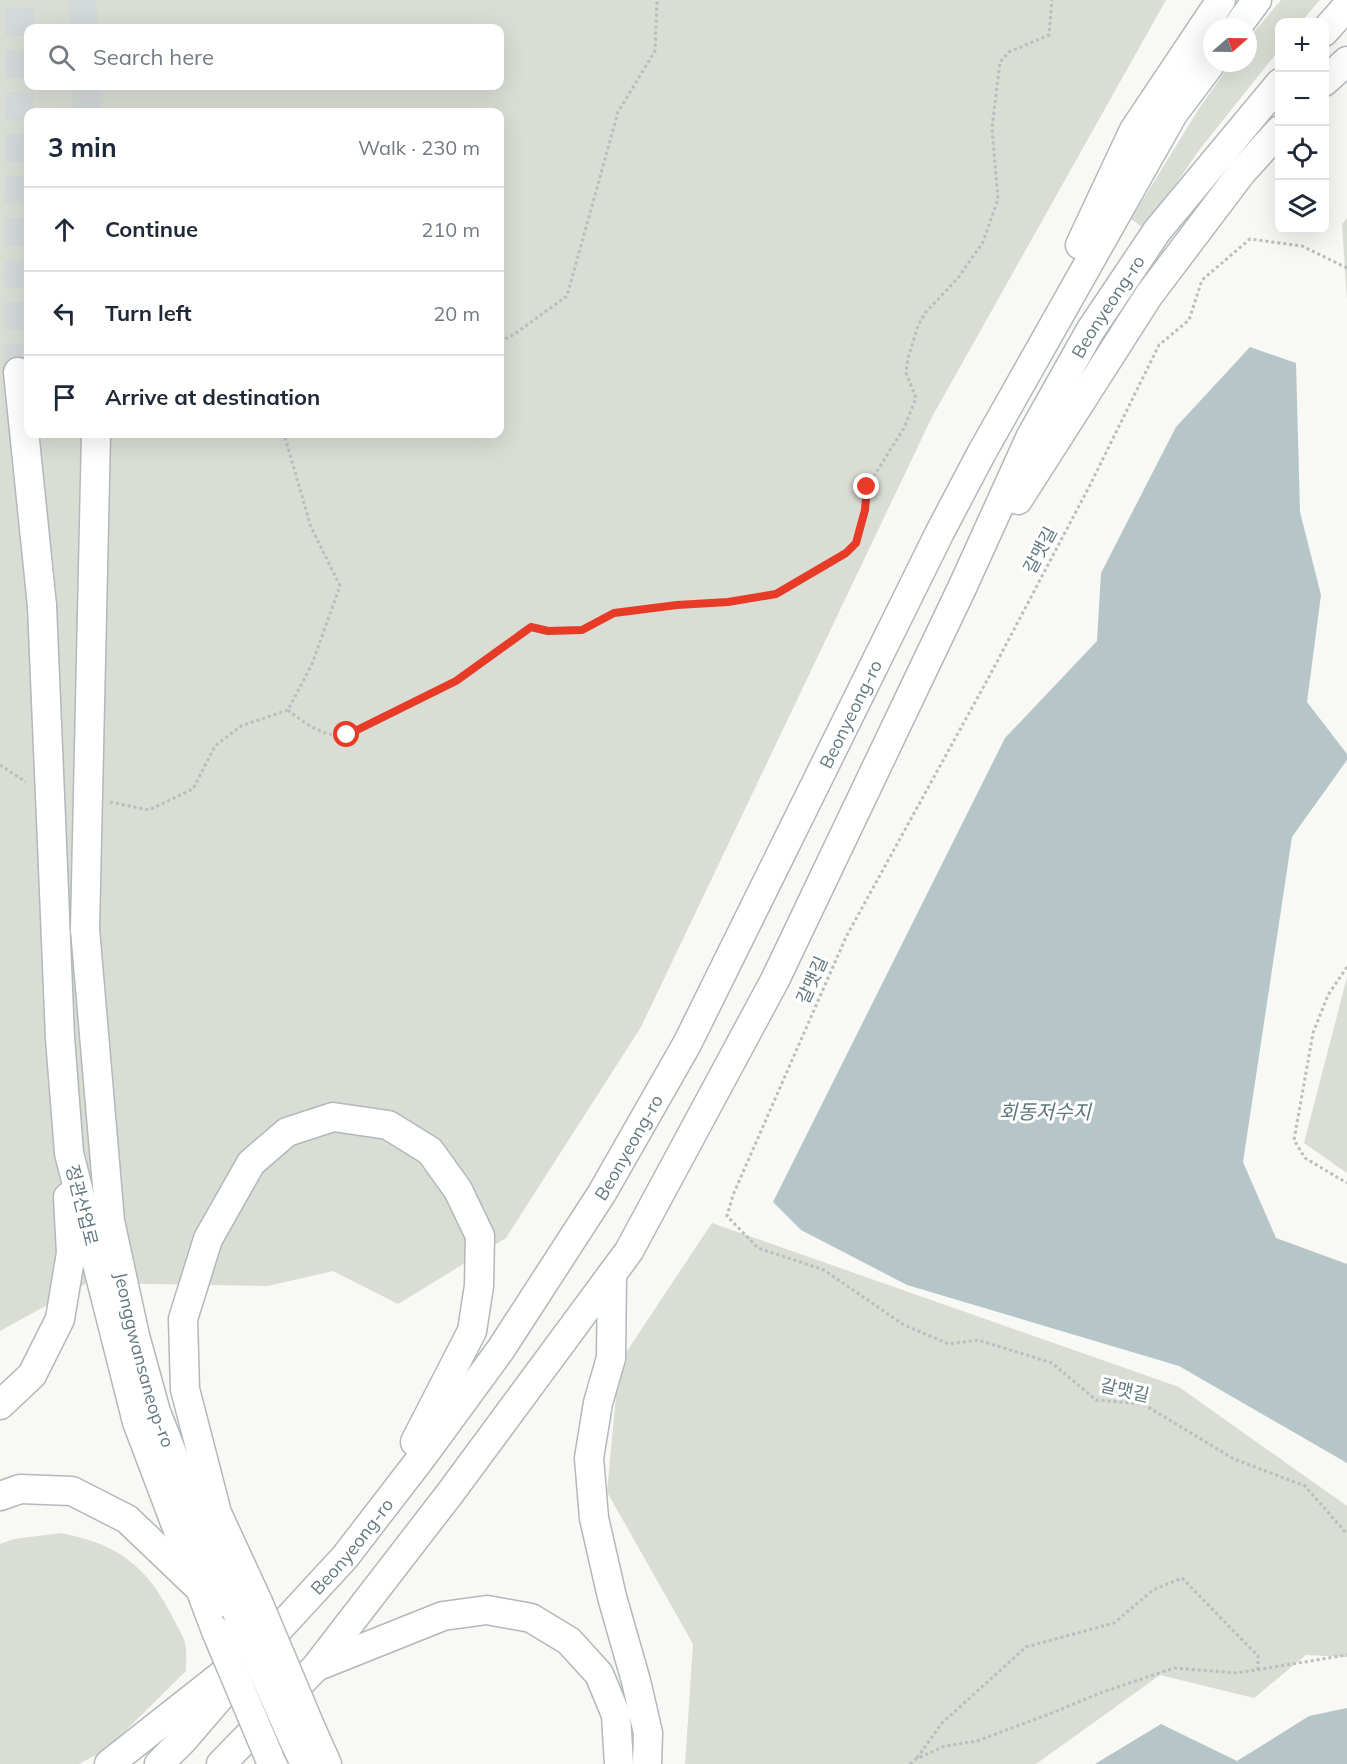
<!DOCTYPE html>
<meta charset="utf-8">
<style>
:root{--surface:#fff;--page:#f2f2f3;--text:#1f2937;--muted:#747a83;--line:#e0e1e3}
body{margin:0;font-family:Mulish,"Noto Sans KR",sans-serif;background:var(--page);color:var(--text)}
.controls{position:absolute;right:18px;top:18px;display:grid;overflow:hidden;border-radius:12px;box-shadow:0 6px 24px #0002}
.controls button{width:54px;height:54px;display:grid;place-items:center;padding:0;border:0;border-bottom:2px solid var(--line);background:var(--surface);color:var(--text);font:30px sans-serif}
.compass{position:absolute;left:1203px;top:18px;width:54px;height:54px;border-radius:50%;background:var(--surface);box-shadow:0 6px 24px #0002;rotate:70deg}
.stop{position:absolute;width:18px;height:18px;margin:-14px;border:4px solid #e73a27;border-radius:50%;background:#fff}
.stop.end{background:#e73a27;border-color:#fff;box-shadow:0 2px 6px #0008}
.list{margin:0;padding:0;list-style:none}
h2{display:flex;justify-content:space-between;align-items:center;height:78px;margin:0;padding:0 24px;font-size:26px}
h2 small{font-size:20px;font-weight:400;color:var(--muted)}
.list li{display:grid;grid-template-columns:39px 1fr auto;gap:18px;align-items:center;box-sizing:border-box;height:84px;padding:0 24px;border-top:2px solid var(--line)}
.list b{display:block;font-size:22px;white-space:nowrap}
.list em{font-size:20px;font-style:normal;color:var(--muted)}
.icon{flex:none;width:33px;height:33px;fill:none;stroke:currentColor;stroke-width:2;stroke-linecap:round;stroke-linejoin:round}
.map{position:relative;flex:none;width:1347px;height:1764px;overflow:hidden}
.search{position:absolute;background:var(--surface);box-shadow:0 6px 24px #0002;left:24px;top:24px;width:480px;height:66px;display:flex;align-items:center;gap:15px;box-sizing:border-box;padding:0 21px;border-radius:12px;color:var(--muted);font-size:22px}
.panel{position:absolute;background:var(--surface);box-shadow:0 6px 24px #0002;left:24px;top:108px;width:480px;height:330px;border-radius:12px}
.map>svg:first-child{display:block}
</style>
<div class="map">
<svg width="1347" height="1764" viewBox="0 0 1347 1764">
<rect width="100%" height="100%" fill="#f8f8f5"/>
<g fill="#d9ddd4" fill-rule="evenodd">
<path d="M0,0H1166L932,417L641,1027L506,1238L398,1304L333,1271L268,1286L87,1283L0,1331ZM28,28H500V86H28ZM28,112H500V434H28Z"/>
<polygon points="1281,0 1320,0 1301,22 1280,22 1279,50 1200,149 1145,229 1131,219 1200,107 1231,63 1248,63 1248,39"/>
<polygon points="1347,218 1347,300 1342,224"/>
<polygon points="1347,977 1347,1173 1304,1143"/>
<polygon points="712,1223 1179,1387 1347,1506 1347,1657 1306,1655 1254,1698 1160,1675 1036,1764 685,1764 693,1644 607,1492 619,1363"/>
<path d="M61,1533C118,1544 147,1566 173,1618C177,1626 183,1635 185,1643C187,1651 186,1662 186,1671L107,1749L79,1764H0V1544L14,1539Z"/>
</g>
<g fill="#b6c6c8">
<polygon points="1250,347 1296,363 1300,512 1321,595 1307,702 1347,754 1347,760 1292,837 1243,1162 1276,1238 1347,1264 1347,1463 1179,1366 907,1285 801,1230 773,1202 1005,738 1097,641 1101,573 1176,427"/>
<polygon points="1347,1708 1347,1764 1095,1764 1161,1724 1237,1761 1309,1716"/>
</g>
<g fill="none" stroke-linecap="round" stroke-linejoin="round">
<g stroke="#d3d8d8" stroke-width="28" stroke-dasharray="28 14" stroke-linecap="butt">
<polyline points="82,0 84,28"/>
<polyline points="86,86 87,112"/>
<polyline points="18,372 20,0"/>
</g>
<defs>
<g id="highway">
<polyline points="1237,27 1257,0"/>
<polyline points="1324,32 1347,6"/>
<polyline points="1324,82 1347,61"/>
<polyline points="1080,245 1134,130 1221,0"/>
<polyline points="18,372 42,606"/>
<polyline points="1018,500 1149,295 1242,172 1280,130"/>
<polyline points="92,614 96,434"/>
<polyline points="53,867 60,1038 69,1153 137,1422 216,1631"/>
<path id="s1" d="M85,929L110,1221L135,1336L156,1412L191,1501L236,1610"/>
<polyline points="612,1274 611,1358 598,1403 589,1458 594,1518 612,1597 636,1681 648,1733 647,1764"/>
<polyline points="0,1405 32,1375 60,1319 71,1253 68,1197"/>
<polyline points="0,1496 20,1489 72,1491 127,1519 195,1584"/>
<polyline points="258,1602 217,1513 185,1389 183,1319 208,1239 251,1163 287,1132 333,1117 388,1125 430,1151 458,1190 480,1236 479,1286 472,1331 415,1442"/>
<polyline points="318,1666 443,1616 487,1610 531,1618 569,1641 599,1674 616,1715 619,1764"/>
<polyline points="310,1726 327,1764"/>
<polyline points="295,1743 305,1764"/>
<polyline points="109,1764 223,1674"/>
<path id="s2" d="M159,1764L184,1739L274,1634L345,1557L422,1457L501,1349L602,1193L687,1044L940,532L981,454L1173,114L1212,62"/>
<path id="s3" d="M221,1764L316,1667L451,1492L629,1251L775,980L962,588L1031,436L1090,331L1157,231L1280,83"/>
</g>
</defs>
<use href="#highway" stroke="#b2b8bb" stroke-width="31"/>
<g stroke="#b9bec0" stroke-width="3" stroke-dasharray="3 3" stroke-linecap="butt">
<polyline points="1347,268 1302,246 1250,239 1202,280 1189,320 1159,345 1090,485 990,675 846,937 733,1195 727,1216 758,1248 824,1270 904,1325 949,1344 978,1340 1052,1363 1096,1400 1143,1404 1234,1459 1305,1486 1347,1534"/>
<polyline points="500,342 516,333 567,296 618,112 655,51 657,0"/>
<path d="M288,710C304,723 326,739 347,735L456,681L531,627L548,631L582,630L614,613L760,598L776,594L846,553L856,543L865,510L867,487L904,428L916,398L906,373L908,358L918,326L925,313L958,278L983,242L998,199L992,128L1000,62L1009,52L1049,35L1052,0"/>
<polyline points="0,765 26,782"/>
<polyline points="110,802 149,810 193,789 215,746 241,726 288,710 312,664 340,586 311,527 284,434"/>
<polyline points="1347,967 1328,995 1313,1033 1294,1140 1305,1158 1347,1183"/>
<polyline points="917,1758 942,1723 1026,1647 1114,1623 1153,1590 1182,1578 1258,1656 1258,1670"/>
<polyline points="910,1764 916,1759 945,1746 977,1741 1052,1713 1100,1693 1174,1668 1237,1673 1347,1655"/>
</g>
<use href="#highway" stroke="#fff" stroke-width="28"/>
<defs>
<g id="highway-bridge">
<polyline points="42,606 53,867"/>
<polyline points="85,929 92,614"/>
<polyline points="258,1602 310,1726"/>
<polyline points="236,1610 295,1743"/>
<polyline points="216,1631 272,1764"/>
</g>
</defs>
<use href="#highway-bridge" stroke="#b2b8bb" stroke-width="31" stroke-linecap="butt"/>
<use href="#highway-bridge" stroke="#fff" stroke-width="28"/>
</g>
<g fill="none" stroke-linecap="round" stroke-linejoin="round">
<polyline stroke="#e73a27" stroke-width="8" points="347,735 456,681 531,627 548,631 582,630 614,613 677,605 728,602 776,594 846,553 856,543 865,510 867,487"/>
</g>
<g text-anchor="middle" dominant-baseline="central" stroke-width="6" stroke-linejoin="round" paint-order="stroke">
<g font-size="18" fill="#637881" stroke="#fff">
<text stroke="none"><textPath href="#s3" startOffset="1716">Beonyeong-ro</textPath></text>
<text transform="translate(1040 550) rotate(-62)">갈맷길</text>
<text stroke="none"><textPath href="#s2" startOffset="1264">Beonyeong-ro</textPath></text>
<text transform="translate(812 980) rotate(-66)">갈맷길</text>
<text stroke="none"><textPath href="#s2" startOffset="777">Beonyeong-ro</textPath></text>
<text transform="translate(82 1205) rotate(76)">정관산업로</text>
<text stroke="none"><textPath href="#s1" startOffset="436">Jeonggwansaneop-ro</textPath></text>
<text transform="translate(1125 1390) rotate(13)">갈맷길</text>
<text stroke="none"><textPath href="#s2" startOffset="291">Beonyeong-ro</textPath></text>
</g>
<g font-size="20" font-style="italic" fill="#5e777c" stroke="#fff">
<text x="1045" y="1111">회동저수지</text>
</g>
</g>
</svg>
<div class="controls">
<button>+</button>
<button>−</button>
<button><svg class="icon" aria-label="locate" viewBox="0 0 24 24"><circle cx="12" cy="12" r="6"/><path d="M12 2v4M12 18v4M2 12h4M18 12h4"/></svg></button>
<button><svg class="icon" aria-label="layers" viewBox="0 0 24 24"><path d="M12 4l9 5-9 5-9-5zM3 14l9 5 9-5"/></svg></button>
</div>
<svg class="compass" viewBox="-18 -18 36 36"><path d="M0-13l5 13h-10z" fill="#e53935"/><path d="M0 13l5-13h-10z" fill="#747a83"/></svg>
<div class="stop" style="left:347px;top:735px"></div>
<div class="stop end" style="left:867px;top:487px"></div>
<div class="search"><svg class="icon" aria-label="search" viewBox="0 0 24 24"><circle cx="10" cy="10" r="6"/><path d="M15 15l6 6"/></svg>Search here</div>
<section class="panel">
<h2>3 min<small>Walk · 230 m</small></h2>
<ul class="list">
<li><svg class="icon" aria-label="ahead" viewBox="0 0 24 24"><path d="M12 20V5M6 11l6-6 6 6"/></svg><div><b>Continue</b></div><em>210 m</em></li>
<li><svg class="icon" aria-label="left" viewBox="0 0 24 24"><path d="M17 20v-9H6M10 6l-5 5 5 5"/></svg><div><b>Turn left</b></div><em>20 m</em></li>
<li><svg class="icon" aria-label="arrive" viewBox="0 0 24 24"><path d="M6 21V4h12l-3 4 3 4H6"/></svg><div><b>Arrive at destination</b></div></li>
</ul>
</section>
</div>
